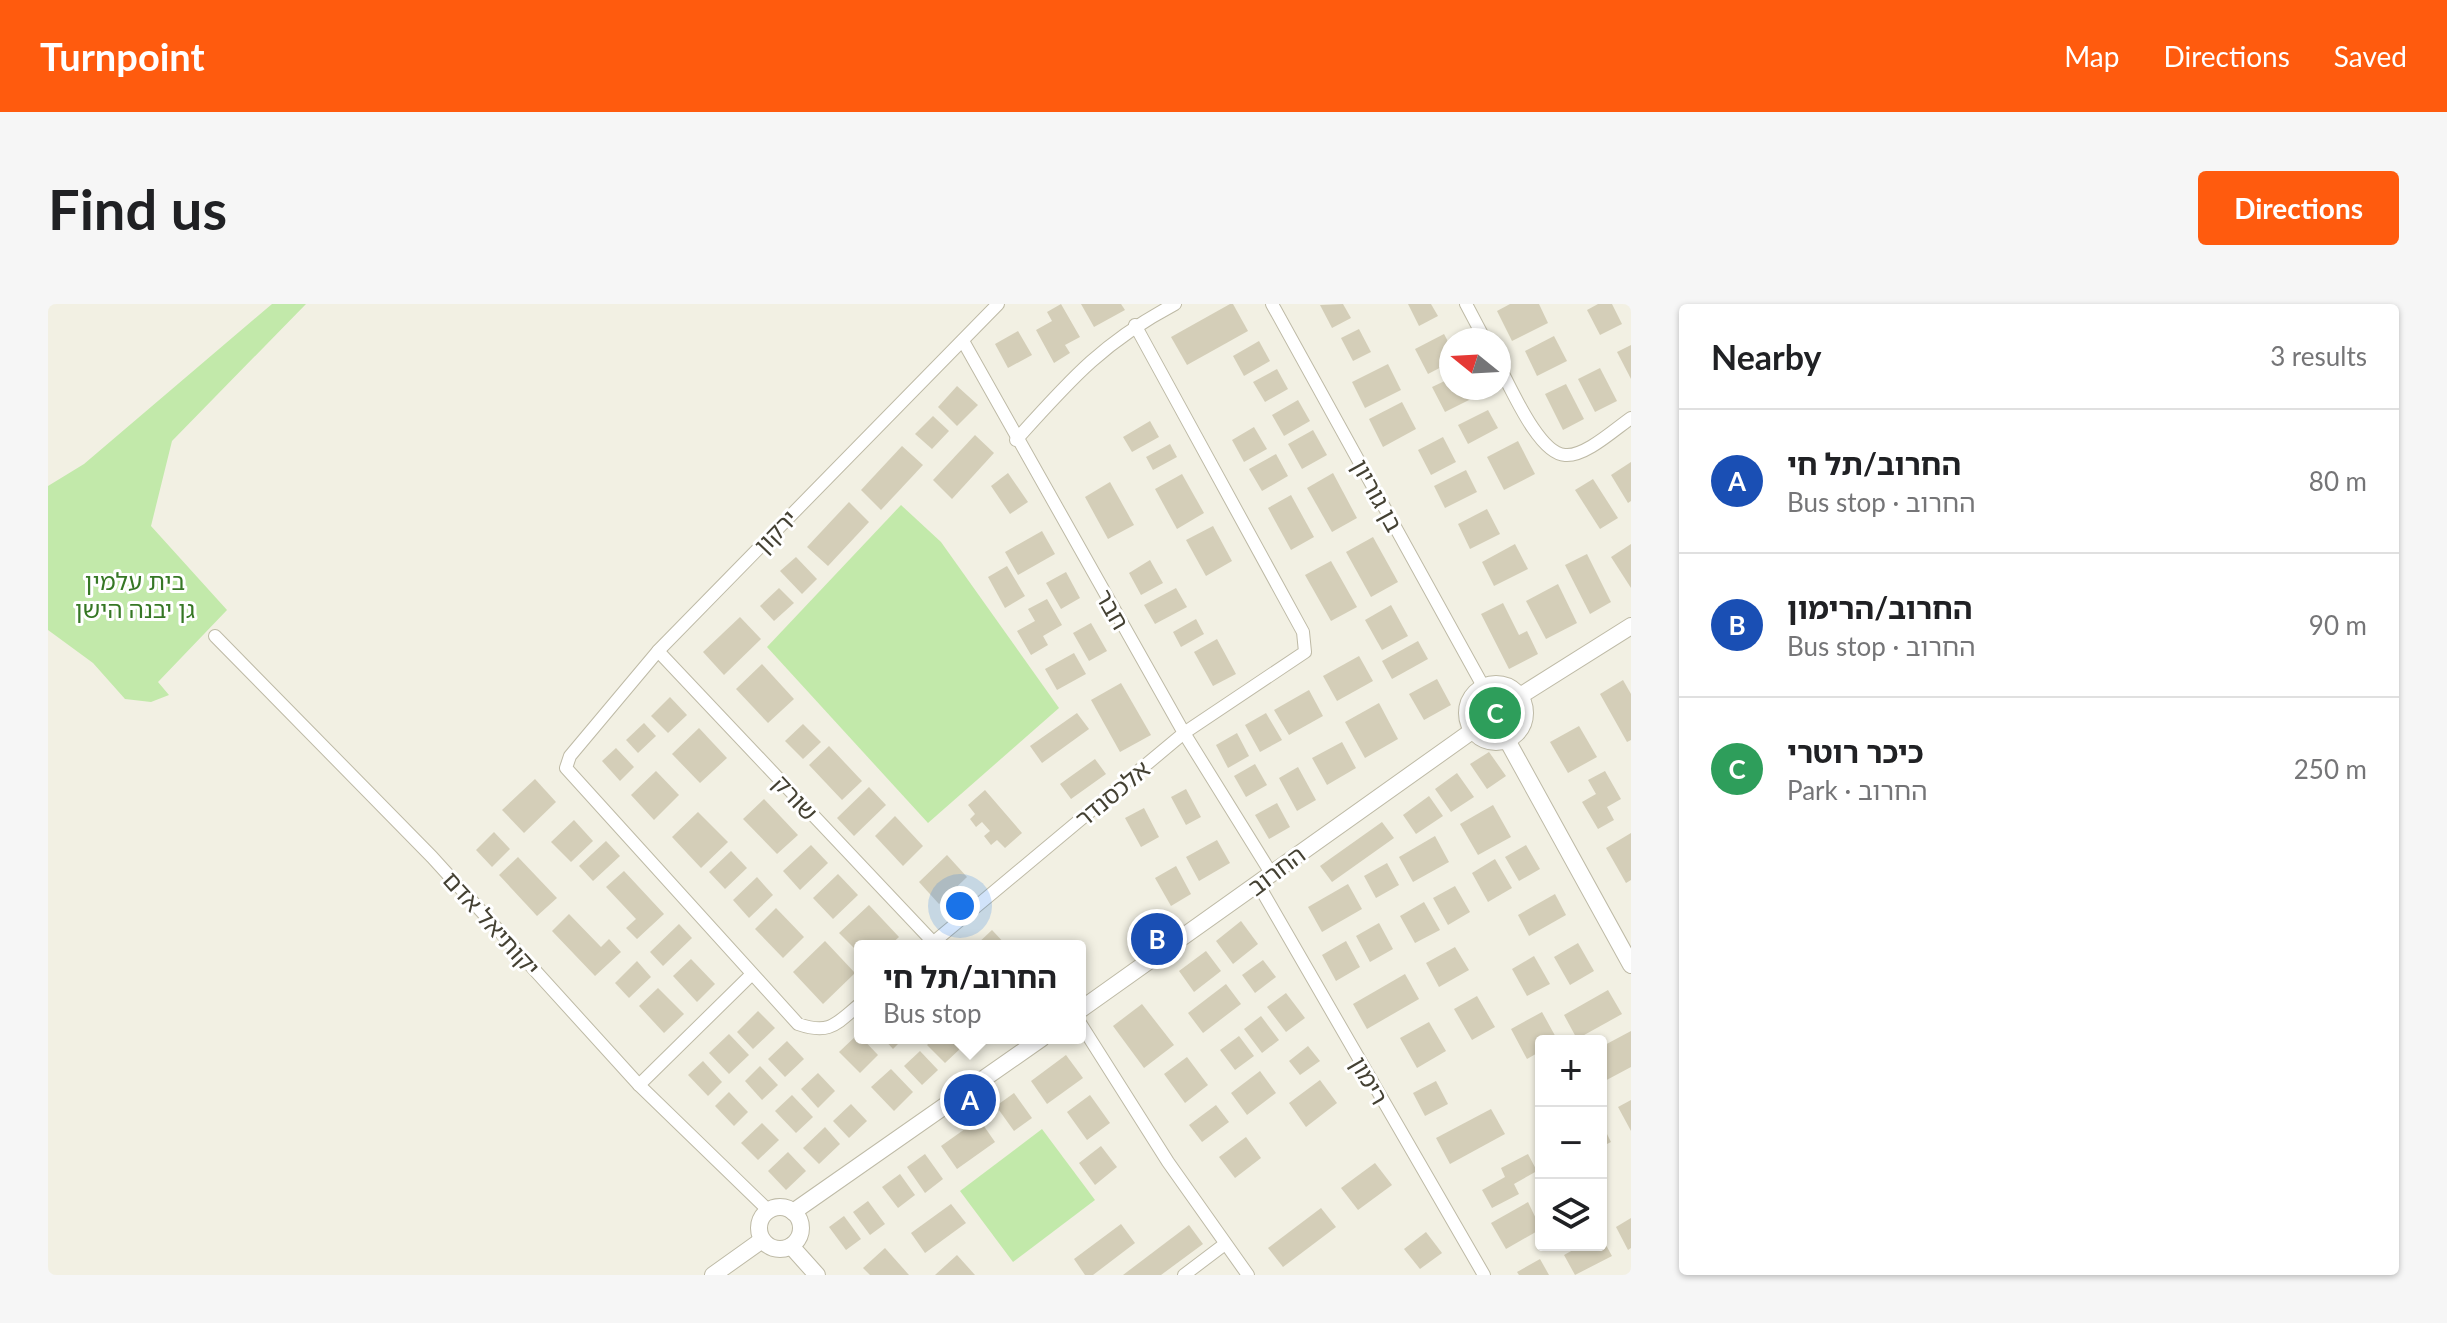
<!DOCTYPE html>
<meta charset="utf-8">
<style>
:root{--surface:#fff;--page:#f6f6f6;--text:#202124;--muted:#757577;--line:#e0e0e0;--accent:#ff5b0e}
body{margin:0;font-family:Lato,"Noto Sans Hebrew",sans-serif;background:var(--page);color:var(--text)}
.controls{position:absolute;right:24px;bottom:24px;display:grid;overflow:hidden;border-radius:8px;box-shadow:0 2px 6px #0004}
.controls button{width:72px;height:72px;display:grid;place-items:center;padding:0;border:0;border-bottom:2px solid var(--line);background:var(--surface);color:var(--text);font:40px sans-serif}
.compass{position:absolute;left:1391px;top:24px;width:72px;height:72px;border-radius:50%;background:var(--surface);box-shadow:0 2px 6px #0004;rotate:288deg}
.you{position:absolute;left:912px;top:602px;width:28px;height:28px;margin:-20px;border:6px solid #fff;border-radius:50%;background:#1a73e8;box-shadow:0 0 0 12px #1a73e833}
.badge{display:grid;place-items:center;width:52px;height:52px;border-radius:50%;background:var(--accent);color:#fff;font-size:26px;font-weight:700}
.pin{position:absolute;translate:-50% -50%;border:4px solid #fff;box-shadow:0 2px 8px #0006}
.popup{position:absolute;left:806px;top:636px;width:232px;height:104px;box-sizing:border-box;display:grid;place-content:center;border-radius:8px;background:var(--surface);filter:drop-shadow(0 2px 6px #0005);font-size:26px;white-space:nowrap;color:var(--muted)}
.popup b{font-size:30px;color:var(--text)}
.popup::after{content:'';position:absolute;left:50%;top:100%;margin-left:-16px;border:16px solid transparent;border-top-color:var(--surface)}
.list{margin:0;padding:0;list-style:none}
h2{display:flex;justify-content:space-between;align-items:center;height:104px;margin:0;padding:0 32px;font-size:34px}
h2 small{font-size:26px;font-weight:400;color:var(--muted)}
.list li{display:grid;grid-template-columns:52px 1fr auto;gap:24px;align-items:center;box-sizing:border-box;height:144px;padding:0 32px;border-top:2px solid var(--line)}
.list b{display:block;font-size:30px;white-space:nowrap}
.list p{margin:0;font-size:26px;white-space:nowrap;color:var(--muted)}
.list em{font-size:26px;font-style:normal;color:var(--muted)}
.icon{flex:none;width:44px;height:44px;fill:none;stroke:currentColor;stroke-width:2;stroke-linecap:round;stroke-linejoin:round}
.map{position:relative;flex:none;width:1583px;height:971px;overflow:hidden;border-radius:8px}
header{display:flex;align-items:center;gap:48px;box-sizing:border-box;height:112px;padding:0 40px;background:var(--accent);color:#fff}
header strong{font-size:38px}
nav{display:flex;gap:44px;margin-inline-start:auto;font-size:28px}
.intro{display:flex;align-items:center;justify-content:space-between;box-sizing:border-box;height:192px;padding:0 48px}
h1{margin:0;font-size:56px}
.button{padding:20px 36px;border-radius:8px;background:var(--accent);color:#fff;font-size:28px;font-weight:700}
main{display:flex;gap:48px;padding:0 48px}
aside{flex:1;background:var(--surface);border-radius:8px;box-shadow:0 2px 6px #0004}
.map>svg:first-child{display:block}
</style>
<header>
<strong>Turnpoint</strong>
<nav><a>Map</a><a>Directions</a><a>Saved</a></nav>
</header>
<div class="intro"><h1>Find us</h1><a class="button">Directions</a></div>
<main>
<div class="map">
<svg width="1583" height="971" viewBox="0 0 1583 971">
<rect width="100%" height="100%" fill="#f2f0e3"/>
<g fill="#c2e9aa">
<polygon points="224,0 258,0 124,137 103,222 179,306 110,378 121,391 103,398 77,395 45,359 0,326 0,182 36,160"/>
<polygon points="853,201 893,238 1011,404 880,519 719,343"/>
<circle cx="1447" cy="408" r="22"/>
<polygon points="994,825 1047,896 965,958 912,887"/>
</g>
<g fill="#d4ceb8">
<polygon points="1013,0 1032,33 1017,41 1022,49 1006,59 988,26 1004,17 999,8"/>
<polygon points="1033,0 1073,0 1077,6 1046,23"/>
<polygon points="1182,0 1185,0 1200,27 1139,61 1123,33"/>
<polygon points="1295,0 1303,14 1284,24 1272,1"/>
<polygon points="1360,0 1383,0 1390,12 1371,22"/>
<polygon points="1462,0 1491,0 1500,19 1464,37 1449,7"/>
<polygon points="1550,0 1564,0 1574,20 1552,31 1539,6"/>
<polygon points="1311,25 1323,48 1305,57 1293,34"/>
<polygon points="970,27 984,51 960,64 947,40"/>
<polygon points="1396,30 1403,43 1403,58 1380,70 1367,45"/>
<polygon points="1506,32 1519,57 1489,72 1477,47"/>
<polygon points="1211,37 1222,57 1196,72 1185,52"/>
<polygon points="1583,41 1583,75 1569,48"/>
<polygon points="1340,60 1353,86 1317,104 1304,78"/>
<polygon points="1552,64 1569,97 1547,108 1530,75"/>
<polygon points="1229,65 1240,85 1217,98 1205,78"/>
<polygon points="1403,74 1403,84 1425,84 1429,92 1397,108 1384,83"/>
<polygon points="1518,80 1536,115 1515,126 1497,90"/>
<polygon points="909,82 930,101 909,122 890,103"/>
<polygon points="1250,96 1262,117 1236,132 1224,111"/>
<polygon points="1354,98 1368,125 1335,143 1321,115"/>
<polygon points="1440,106 1450,124 1420,140 1410,121"/>
<polygon points="885,112 901,127 884,145 867,130"/>
<polygon points="1102,117 1111,133 1084,148 1075,133"/>
<polygon points="1206,123 1219,145 1196,158 1184,136"/>
<polygon points="1265,126 1279,151 1254,165 1240,140"/>
<polygon points="927,131 946,149 904,195 885,176"/>
<polygon points="1395,133 1408,158 1383,171 1370,146"/>
<polygon points="1470,137 1487,170 1456,186 1439,153"/>
<polygon points="1122,140 1129,153 1105,166 1098,153"/>
<polygon points="854,142 875,161 833,206 813,186"/>
<polygon points="1228,150 1240,172 1214,187 1201,165"/>
<polygon points="1583,158 1583,197 1580,199 1563,171"/>
<polygon points="1418,166 1429,188 1397,204 1386,182"/>
<polygon points="960,169 980,198 962,210 943,182"/>
<polygon points="1285,169 1309,214 1284,228 1259,184"/>
<polygon points="1134,170 1156,209 1129,225 1107,185"/>
<polygon points="1545,175 1570,214 1552,225 1527,186"/>
<polygon points="1062,178 1086,221 1060,235 1037,193"/>
<polygon points="1243,191 1266,233 1243,246 1220,204"/>
<polygon points="801,198 821,218 780,262 759,243"/>
<polygon points="1439,205 1452,230 1422,245 1410,220"/>
<polygon points="1165,222 1184,257 1158,272 1138,236"/>
<polygon points="994,227 1007,250 970,271 957,248"/>
<polygon points="1325,233 1350,278 1323,293 1298,248"/>
<polygon points="1467,240 1480,265 1446,282 1434,258"/>
<polygon points="1583,240 1583,284 1563,253"/>
<polygon points="1539,250 1563,298 1542,310 1517,261"/>
<polygon points="748,253 769,275 754,290 732,267"/>
<polygon points="1102,256 1115,279 1093,291 1081,269"/>
<polygon points="1283,257 1309,303 1283,317 1257,271"/>
<polygon points="959,262 977,292 957,304 940,273"/>
<polygon points="1018,268 1032,294 1013,305 998,279"/>
<polygon points="1510,280 1529,319 1498,335 1478,297"/>
<polygon points="731,284 746,299 726,317 712,302"/>
<polygon points="1128,284 1139,303 1107,320 1096,301"/>
<polygon points="999,295 1014,321 995,332 1000,341 983,351 969,327 987,317 980,305"/>
<polygon points="1455,299 1471,331 1479,327 1490,350 1461,365 1433,310"/>
<polygon points="1343,301 1360,332 1334,346 1317,316"/>
<polygon points="692,313 713,335 676,371 655,348"/>
<polygon points="1148,315 1156,330 1133,343 1125,328"/>
<polygon points="1043,319 1059,347 1041,357 1025,329"/>
<polygon points="1169,335 1188,370 1165,382 1146,348"/>
<polygon points="1370,337 1380,355 1344,375 1334,357"/>
<polygon points="1026,349 1038,370 1009,386 997,365"/>
<polygon points="1311,352 1325,377 1289,397 1275,372"/>
<polygon points="714,360 746,395 720,419 688,385"/>
<polygon points="1389,375 1403,401 1376,416 1361,390"/>
<polygon points="1575,376 1583,390 1583,436 1579,438 1552,390"/>
<polygon points="1073,379 1103,431 1072,448 1043,396"/>
<polygon points="1261,386 1275,412 1241,431 1226,406"/>
<polygon points="622,393 639,411 620,429 603,412"/>
<polygon points="1331,399 1350,435 1317,454 1297,418"/>
<polygon points="1029,409 1041,425 994,459 982,442"/>
<polygon points="1218,409 1234,436 1212,448 1197,421"/>
<polygon points="596,419 608,432 590,449 578,436"/>
<polygon points="755,420 773,438 755,455 737,437"/>
<polygon points="1531,422 1549,453 1520,469 1502,438"/>
<polygon points="651,424 679,454 652,479 624,450"/>
<polygon points="1189,429 1201,452 1180,464 1168,441"/>
<polygon points="1294,438 1308,464 1279,481 1264,454"/>
<polygon points="781,442 814,477 794,496 761,461"/>
<polygon points="568,444 586,463 572,477 554,457"/>
<polygon points="1441,448 1458,472 1439,485 1422,460"/>
<polygon points="1047,455 1058,470 1023,495 1012,480"/>
<polygon points="1207,460 1219,481 1198,493 1186,472"/>
<polygon points="1250,463 1268,496 1249,507 1231,474"/>
<polygon points="608,467 631,491 606,516 583,491"/>
<polygon points="1557,467 1573,495 1559,503 1566,516 1550,525 1534,498 1548,490 1540,476"/>
<polygon points="1409,469 1426,493 1403,508 1387,485"/>
<polygon points="487,475 508,498 476,529 454,506"/>
<polygon points="821,483 838,501 806,532 789,514"/>
<polygon points="1138,485 1153,513 1138,521 1123,493"/>
<polygon points="937,486 974,529 957,544 949,536 943,541 936,532 942,527 934,518 928,523 922,515 927,510 920,501"/>
<polygon points="1381,492 1395,512 1368,530 1355,511"/>
<polygon points="716,495 750,531 729,550 695,515"/>
<polygon points="1229,499 1242,523 1221,535 1207,511"/>
<polygon points="1445,501 1463,533 1430,551 1412,520"/>
<polygon points="1096,504 1111,533 1093,543 1077,514"/>
<polygon points="650,508 680,538 653,564 624,533"/>
<polygon points="847,512 875,542 855,562 827,532"/>
<polygon points="526,516 545,537 523,558 503,538"/>
<polygon points="1334,518 1346,534 1284,578 1272,562"/>
<polygon points="446,528 462,545 444,563 428,546"/>
<polygon points="1583,529 1583,576 1578,579 1558,544"/>
<polygon points="1387,532 1401,558 1365,578 1351,553"/>
<polygon points="1169,536 1182,559 1151,577 1138,553"/>
<polygon points="558,537 572,552 545,577 531,562"/>
<polygon points="763,541 780,559 752,586 735,567"/>
<polygon points="1478,541 1492,565 1471,577 1457,553"/>
<polygon points="683,547 699,564 677,585 661,568"/>
<polygon points="899,551 919,573 891,600 871,578"/>
<polygon points="470,553 509,594 489,612 451,571"/>
<polygon points="1447,555 1464,584 1440,598 1424,569"/>
<polygon points="1339,559 1351,581 1328,594 1316,572"/>
<polygon points="1128,562 1143,590 1123,602 1107,574"/>
<polygon points="576,567 616,610 589,635 578,624 588,615 558,583"/>
<polygon points="790,570 810,591 785,615 765,594"/>
<polygon points="709,573 725,591 701,614 685,596"/>
<polygon points="1300,580 1314,605 1274,628 1260,603"/>
<polygon points="1407,582 1422,608 1400,621 1385,594"/>
<polygon points="1507,590 1518,611 1481,632 1470,611"/>
<polygon points="1376,598 1392,626 1367,639 1352,612"/>
<polygon points="821,601 851,633 841,642 812,642 812,650 791,629"/>
<polygon points="728,604 756,633 735,654 707,625"/>
<polygon points="521,610 553,643 561,635 573,648 547,672 504,627"/>
<polygon points="1193,617 1210,640 1185,660 1168,637"/>
<polygon points="1331,619 1345,645 1322,658 1308,632"/>
<polygon points="631,620 644,634 615,662 602,648"/>
<polygon points="944,626 959,642 927,642"/>
<polygon points="777,637 807,669 775,700 745,668"/>
<polygon points="1298,637 1312,663 1288,677 1274,651"/>
<polygon points="1530,639 1546,667 1522,681 1506,653"/>
<polygon points="1407,643 1421,666 1391,683 1378,659"/>
<polygon points="1158,647 1173,667 1146,688 1131,667"/>
<polygon points="1486,652 1502,680 1479,692 1464,665"/>
<polygon points="643,655 667,680 649,698 625,672"/>
<polygon points="1215,656 1228,673 1207,689 1194,671"/>
<polygon points="589,657 603,673 581,694 567,679"/>
<polygon points="1357,670 1371,695 1319,725 1305,700"/>
<polygon points="1178,680 1193,700 1155,729 1140,709"/>
<polygon points="610,684 636,710 616,729 591,702"/>
<polygon points="1560,686 1574,710 1529,735 1516,711"/>
<polygon points="1238,689 1257,714 1238,728 1219,703"/>
<polygon points="1429,692 1447,723 1424,736 1406,705"/>
<polygon points="1094,700 1126,741 1096,764 1065,722"/>
<polygon points="710,707 727,724 705,745 689,728"/>
<polygon points="1494,708 1510,737 1493,737 1493,747 1479,755 1463,725"/>
<polygon points="1213,712 1231,736 1214,749 1196,725"/>
<polygon points="1381,718 1398,747 1369,764 1352,734"/>
<polygon points="1583,727 1583,763 1553,779 1553,743"/>
<polygon points="681,730 701,751 681,770 661,749"/>
<polygon points="810,730 830,751 812,769 791,748"/>
<polygon points="1191,732 1206,752 1187,766 1172,746"/>
<polygon points="835,734 856,734 845,745"/>
<polygon points="887,734 905,734 914,743 897,759 879,741"/>
<polygon points="739,737 756,755 737,773 720,755"/>
<polygon points="1260,742 1272,757 1252,771 1241,757"/>
<polygon points="872,747 890,766 874,781 856,762"/>
<polygon points="1018,751 1035,774 999,800 983,777"/>
<polygon points="1139,753 1160,781 1137,799 1116,770"/>
<polygon points="655,757 674,778 660,792 640,771"/>
<polygon points="712,762 730,781 714,796 697,777"/>
<polygon points="843,765 865,788 846,807 823,783"/>
<polygon points="1212,767 1228,789 1199,811 1183,789"/>
<polygon points="770,769 787,787 770,804 753,785"/>
<polygon points="1272,776 1289,799 1258,823 1241,799"/>
<polygon points="1388,777 1400,800 1377,812 1365,789"/>
<polygon points="681,788 700,808 686,822 667,802"/>
<polygon points="966,789 984,814 966,827 948,802"/>
<polygon points="744,791 765,813 748,829 727,807"/>
<polygon points="1042,791 1062,819 1039,836 1019,808"/>
<polygon points="1583,796 1583,827 1570,803"/>
<polygon points="803,800 819,817 801,834 785,817"/>
<polygon points="1168,801 1181,818 1154,838 1141,821"/>
<polygon points="1443,805 1457,830 1402,860 1388,834"/>
<polygon points="931,815 947,838 909,865 893,842"/>
<polygon points="1553,818 1563,838 1553,843"/>
<polygon points="714,819 731,836 710,856 693,839"/>
<polygon points="777,823 792,840 771,860 755,844"/>
<polygon points="1198,833 1213,854 1187,874 1171,853"/>
<polygon points="1053,842 1069,863 1047,881 1031,859"/>
<polygon points="740,848 758,867 738,886 720,867"/>
<polygon points="877,850 895,875 877,889 859,863"/>
<polygon points="1480,850 1489,867 1466,880 1471,890 1444,904 1434,886 1457,873 1453,864"/>
<polygon points="1327,859 1344,881 1310,906 1293,884"/>
<polygon points="852,870 867,891 850,904 834,883"/>
<polygon points="820,897 837,920 822,931 805,908"/>
<polygon points="1480,898 1493,925 1458,945 1443,919"/>
<polygon points="903,900 918,919 877,949 863,929"/>
<polygon points="1273,904 1288,923 1235,963 1220,944"/>
<polygon points="796,912 813,935 798,946 781,923"/>
<polygon points="1583,914 1583,944 1580,946 1568,923"/>
<polygon points="1073,920 1087,939 1045,971 1037,971 1026,955"/>
<polygon points="1141,921 1155,940 1113,971 1075,971"/>
<polygon points="1378,928 1394,949 1372,965 1356,945"/>
<polygon points="1553,932 1564,952 1527,971 1516,951 1534,941 1553,941"/>
<polygon points="837,944 861,971 822,971 815,964"/>
<polygon points="909,951 927,971 887,971"/>
<polygon points="1492,955 1501,971 1471,971 1469,968"/>
</g>
<g fill="none" stroke-linecap="round" stroke-linejoin="round">
<defs>
<g id="minor">
<polyline points="1224,0 1435,382"/>
<polyline points="1418,0 1437,36"/>
<polyline points="915,37 1136,429 1223,569"/>
<path d="M1451,62C1463,84 1491,150 1517,151C1537,153 1567,125 1583,114"/>
<path d="M968,136C1022,76 1055,38 1127,0"/>
<polyline points="167,332 384,553 591,781 720,906"/>
<polyline points="610,347 885,638"/>
<polyline points="1210,580 1436,971"/>
<polyline points="881,642 1136,429 1257,348 1255,328 1087,21"/>
<path d="M812,700C788,720 782,731 750,720L518,464L522,452L610,347L950,0"/>
<polyline points="1032,719 1120,858 1200,971"/>
<polyline points="591,781 704,670"/>
<polyline points="1136,971 1177,940"/>
</g>
<g id="tertiary">
<circle cx="1448" cy="409" r="29"/>
<polyline points="1472,392 1583,322"/>
<polyline points="1459,436 1583,661"/>
<polyline points="1032,706 1424,427"/>
<circle cx="732" cy="924" r="21"/>
<polyline points="745,908 994,734"/>
<polyline points="743,942 769,971"/>
<polyline points="665,971 714,936"/>
</g>
</defs>
<use href="#minor" stroke="#bebaa6" stroke-width="14"/>
<use href="#tertiary" stroke="#bebaa6" stroke-width="18"/>
<use href="#minor" stroke="#fff" stroke-width="12"/>
<use href="#tertiary" stroke="#fff" stroke-width="16"/>
</g>
<g text-anchor="middle" dominant-baseline="central" stroke-width="6" stroke-linejoin="round" paint-order="stroke">
<g font-size="24" fill="#444133" stroke="#fff">
<text transform="translate(1330 191) rotate(61)">בן גוריון</text>
<text transform="translate(727 227) rotate(-46)">ירקון</text>
<text transform="translate(1065 305) rotate(60)">חבר</text>
<text transform="translate(1064 489) rotate(-40)">אלכסנדר</text>
<text transform="translate(748 493) rotate(47)">שורק</text>
<text transform="translate(1228 566) rotate(-37)">החרוב</text>
<text transform="translate(444 619) rotate(48)">יקותיאל אדם</text>
<text transform="translate(1322 776) rotate(60)">רימון</text>
</g>
<g font-size="24" fill="#367725" stroke="#fff">
<text x="87" y="276">בית עלמין<tspan x="87" dy="28">גן יבנה הישן</tspan></text>
</g>
</g>
</svg>
<div class="controls">
<button>+</button>
<button>−</button>
<button><svg class="icon" aria-label="layers" viewBox="0 0 24 24"><path d="M12 4l9 5-9 5-9-5zM3 14l9 5 9-5"/></svg></button>
</div>
<svg class="compass" viewBox="-18 -18 36 36"><path d="M0-13l5 13h-10z" fill="#e53935"/><path d="M0 13l5-13h-10z" fill="#757577"/></svg>
<div class="you"></div>
<div class="pin badge" style="left:922px;top:796px;background:#1a4fb4">A</div>
<div class="popup"><b>החרוב/תל חי</b>Bus stop</div>
<div class="pin badge" style="left:1109px;top:635px;background:#1a4fb4">B</div>
<div class="pin badge" style="left:1447px;top:409px;background:#2e9e5b">C</div>
</div>
<aside>
<h2>Nearby<small>3 results</small></h2>
<ul class="list">
<li><span class="badge" style="background:#1a4fb4">A</span><div><b>החרוב/תל חי</b><p>Bus stop · החרוב</p></div><em>80 m</em></li>
<li><span class="badge" style="background:#1a4fb4">B</span><div><b>החרוב/הרימון</b><p>Bus stop · החרוב</p></div><em>90 m</em></li>
<li><span class="badge" style="background:#2e9e5b">C</span><div><b>כיכר רוטרי</b><p>Park · החרוב</p></div><em>250 m</em></li>
</ul>
</aside>
</main>
